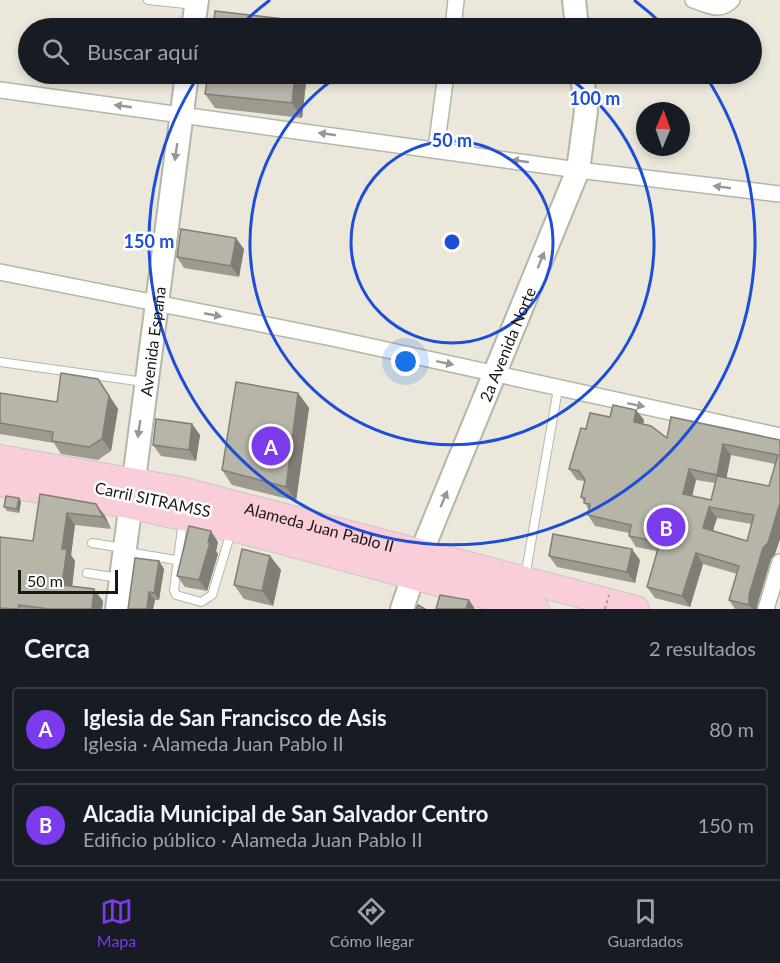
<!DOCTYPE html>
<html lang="es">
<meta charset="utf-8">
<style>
:root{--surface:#171b24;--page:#242831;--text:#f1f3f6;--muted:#9ea1a6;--line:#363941;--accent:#7c3aed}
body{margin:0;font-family:Lato,sans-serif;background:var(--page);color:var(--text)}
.compass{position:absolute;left:636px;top:102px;width:54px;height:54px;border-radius:50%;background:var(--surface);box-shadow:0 3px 9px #0003;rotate:2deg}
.scale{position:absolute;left:18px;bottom:15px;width:100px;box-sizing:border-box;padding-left:6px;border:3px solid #1a1814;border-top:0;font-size:16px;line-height:21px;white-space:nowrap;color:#1a1814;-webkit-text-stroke:4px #fff;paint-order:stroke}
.you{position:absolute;left:406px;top:362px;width:21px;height:21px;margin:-15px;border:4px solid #fff;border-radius:50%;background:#1a73e8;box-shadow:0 0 0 9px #1a73e833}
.badge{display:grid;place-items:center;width:39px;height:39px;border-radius:50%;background:var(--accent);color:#fff;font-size:20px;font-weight:700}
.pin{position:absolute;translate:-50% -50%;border:3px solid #fff;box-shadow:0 2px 6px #0006}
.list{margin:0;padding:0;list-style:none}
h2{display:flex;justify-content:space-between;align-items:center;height:78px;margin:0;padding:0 24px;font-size:26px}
h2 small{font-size:20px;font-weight:400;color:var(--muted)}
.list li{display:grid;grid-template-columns:39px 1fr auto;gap:18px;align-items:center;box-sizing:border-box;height:84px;margin:0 12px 12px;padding:0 12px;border:2px solid var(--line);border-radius:6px}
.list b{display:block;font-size:22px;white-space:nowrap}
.list p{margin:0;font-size:20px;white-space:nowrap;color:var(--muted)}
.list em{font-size:20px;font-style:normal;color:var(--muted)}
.icon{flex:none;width:33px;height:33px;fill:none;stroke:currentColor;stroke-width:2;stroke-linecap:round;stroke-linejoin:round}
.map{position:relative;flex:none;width:780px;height:609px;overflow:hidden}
.search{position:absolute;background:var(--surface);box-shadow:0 3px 9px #0003;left:18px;right:18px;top:18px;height:66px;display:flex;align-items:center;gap:15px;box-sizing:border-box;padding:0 21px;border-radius:33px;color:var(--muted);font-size:22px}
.sheet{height:270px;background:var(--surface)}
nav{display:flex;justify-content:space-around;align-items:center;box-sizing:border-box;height:84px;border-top:2px solid var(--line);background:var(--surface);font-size:16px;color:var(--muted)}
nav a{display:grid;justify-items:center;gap:3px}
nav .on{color:var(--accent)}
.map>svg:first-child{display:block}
</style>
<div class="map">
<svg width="780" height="609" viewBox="0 0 780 609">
<rect width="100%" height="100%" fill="#ebe8db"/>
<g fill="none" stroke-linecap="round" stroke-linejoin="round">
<defs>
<g id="lane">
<polyline points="148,0 195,5"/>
<polyline points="0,362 144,382"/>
<polyline points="183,521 174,590 176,595 201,602 212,595 231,532"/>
<polyline points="92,543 123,548"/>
<polyline points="127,552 176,560"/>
<polyline points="87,573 119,578"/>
<polyline points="525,577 558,389"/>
</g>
<g id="street">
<path d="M693,0C708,5 720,13 732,0"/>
<polyline points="453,28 456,0"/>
<polyline points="0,90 578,170 780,194"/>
<polyline points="436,149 446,74"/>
<polyline points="0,272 332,338 780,436"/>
<polyline points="766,609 780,562"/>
</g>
<g id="secondary">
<polyline points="574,0 577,28"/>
<polyline points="193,28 197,0"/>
<path id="s1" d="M117,609L187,74"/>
<path id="s2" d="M402,609L421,553L578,170L586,111L582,74"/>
</g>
<g id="primary">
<path id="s3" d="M0,458L181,490L636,609"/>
<polyline points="0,483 128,505 233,528 536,609"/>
</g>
</defs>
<use href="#lane" stroke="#b7b4a8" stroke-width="10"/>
<use href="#street" stroke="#b7b4a8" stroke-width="18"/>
<use href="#secondary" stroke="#b7b4a8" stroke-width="26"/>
<use href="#primary" stroke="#c8c8c7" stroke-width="28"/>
<use href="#lane" stroke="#fff" stroke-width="8"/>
<use href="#street" stroke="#fff" stroke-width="15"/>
<use href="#secondary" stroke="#fff" stroke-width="22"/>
<use href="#primary" stroke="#f9ced8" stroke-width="26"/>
<polyline stroke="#a5a298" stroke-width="2" stroke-dasharray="3 3" stroke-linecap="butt" points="605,609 609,595"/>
</g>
<g fill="#9d9b90" fill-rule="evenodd">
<polygon points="307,74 302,118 215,108 205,94"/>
<polygon points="244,249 239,277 184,268 177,257"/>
<polygon points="107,392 118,409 111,451 98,460 61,454 54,443 0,434 0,393 57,402"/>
<polygon points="298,393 309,408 296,501 232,485 222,470"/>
<path d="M636,410L644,420L643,424L667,438L780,440V539L775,554L771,559L757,606V609H735L729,600L737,574L703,564L690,607L655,598L647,587L657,551L636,547L629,536V533L595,526L588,515L589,510L581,497L585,481L577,480L569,469L586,429L610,417ZM731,455L775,464L769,486L726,478ZM696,480L715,483L711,500L692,496ZM717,518L752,524L747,541L713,531Z"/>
<polygon points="192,424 200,435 196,461 161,456 153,445"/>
<polygon points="40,494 96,504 105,516 111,529 75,525 71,555 75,561 72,586 103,601 102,609 0,609 0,537 33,541"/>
<polygon points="19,498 21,502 19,513 7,511 4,507"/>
<polygon points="218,542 216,551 218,554 207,591 185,587 177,576"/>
<polygon points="270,556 281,570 273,606 244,599 234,585"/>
<polygon points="549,556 640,560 635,583 557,567"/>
<polygon points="159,561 164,569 159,600 155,600 153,609 128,609"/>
</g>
<g fill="#807e76">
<polygon points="301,21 307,28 300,28"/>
<polygon points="295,74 307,74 302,118 292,103"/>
<polygon points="236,238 244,249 239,277 231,266"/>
<polygon points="98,379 118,409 111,451 102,439"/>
<polygon points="298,393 309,408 296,501 286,487"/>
<polygon points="636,410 644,420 641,433 634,422"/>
<polygon points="192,424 200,435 196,461 189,450"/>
<polygon points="723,444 731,455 725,485 717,475"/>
<polygon points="689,469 696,480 690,505 683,494"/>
<polygon points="19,498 21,502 19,513 17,509"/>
<polygon points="780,503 780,539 775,554 771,559 757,606 757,609 752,609 749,605 749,595 763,548"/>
<polygon points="96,504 105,516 111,529 103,517"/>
<polygon points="709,507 717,518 710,538 703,528"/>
<polygon points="67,513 75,525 71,555 75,561 71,597 62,585 62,549"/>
<polygon points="211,531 218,542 216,551 218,554 207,591 199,580"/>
<polygon points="632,549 640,560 635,583 627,572"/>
<polygon points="696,553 703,564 690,607 682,596"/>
<polygon points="270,556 281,570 273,606 262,591"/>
<polygon points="159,561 164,569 159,600 154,593"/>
<polygon points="94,589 103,601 102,609 92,609"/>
<polygon points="149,592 155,600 153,609 147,609"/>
<polygon points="469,600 475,609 466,609"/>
</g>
<g fill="#b7b4a8" stroke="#807e76" stroke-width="1.5" fill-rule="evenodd">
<polygon points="215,11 301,21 300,28 213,28"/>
<polygon points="208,74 295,74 292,103 205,94"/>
<polygon points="181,229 236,238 231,266 177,257"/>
<polygon points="61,373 98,379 109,396 102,439 89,447 52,441 53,432 0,423 0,393 57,402"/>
<polygon points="236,382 298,393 286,487 222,470"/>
<path d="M613,405L636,410L634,422L651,426L667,438L671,417L780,440V503L768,543L763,548L749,595V605L729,600L739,566L696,553L682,596L647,587L660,542L629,536L631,525L588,515L590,504L584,503L585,498L581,497L585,480L579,471L569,469L581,428L586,429L590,413L610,417ZM723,444L778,455L769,486L717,476L711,500L683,494L689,469L717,475ZM709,507L754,515L747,541L703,528Z"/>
<polygon points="156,419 192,424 189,450 153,445"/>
<polygon points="40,494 96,504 103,517 67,513 62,549 67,549 62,585 94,589 92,609 49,609 19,605 18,609 0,608 0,537 33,541"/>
<polygon points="6,496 19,498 17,509 4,507"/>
<polygon points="189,526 211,531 208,542 210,543 199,580 177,576"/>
<polygon points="553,534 632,549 627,572 549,556"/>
<polygon points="242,549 270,556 262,591 234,585"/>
<polygon points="135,558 159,561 154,593 149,592 147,609 128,609"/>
<polygon points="440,595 469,600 466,609 436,609"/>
<polygon points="418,605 425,609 416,609"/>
</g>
<defs><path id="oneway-solid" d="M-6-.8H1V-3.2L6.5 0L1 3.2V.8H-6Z" transform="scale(1.5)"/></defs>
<g fill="#989795">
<use href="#oneway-solid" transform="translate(123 106) rotate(-172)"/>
<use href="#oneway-solid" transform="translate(327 134) rotate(-172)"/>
<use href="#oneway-solid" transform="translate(176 152) rotate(98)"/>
<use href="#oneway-solid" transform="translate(520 161) rotate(-172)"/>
<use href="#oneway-solid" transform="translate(722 187) rotate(-173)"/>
<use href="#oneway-solid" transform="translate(541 260) rotate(-68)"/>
<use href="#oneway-solid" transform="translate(213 315) rotate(11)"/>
<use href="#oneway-solid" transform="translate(445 363) rotate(12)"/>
<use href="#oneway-solid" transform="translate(636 405) rotate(12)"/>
<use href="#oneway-solid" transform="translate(139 429) rotate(98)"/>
<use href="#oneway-solid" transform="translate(444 499) rotate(-67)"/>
</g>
<g fill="none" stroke="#1d4ed8" stroke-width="3">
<circle cx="452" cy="242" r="101"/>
<path d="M563 74A202 202 0 1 1 341 74"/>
<path d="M238 28A303 303 0 0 1 270 0M634 0A303 303 0 0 1 666 28M705 75A303 303 0 1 1 199 75"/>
</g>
<g text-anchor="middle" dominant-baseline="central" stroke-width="5" stroke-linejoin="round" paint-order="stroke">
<g font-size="16" fill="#1a1814" stroke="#fff">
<text stroke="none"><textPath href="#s1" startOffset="270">Avenida España</textPath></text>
<text stroke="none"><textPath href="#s2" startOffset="285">2a Avenida Norte</textPath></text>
<text transform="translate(153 499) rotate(12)">Carril SITRAMSS</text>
<text stroke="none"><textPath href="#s3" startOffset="327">Alameda Juan Pablo II</textPath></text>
</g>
</g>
<circle cx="452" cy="242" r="9" fill="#1d4ed8" stroke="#fff" stroke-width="3"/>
<g font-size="18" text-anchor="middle" font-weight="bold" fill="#1d4ed8" stroke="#fff" stroke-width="5" stroke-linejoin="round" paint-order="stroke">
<text x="595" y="105">100 m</text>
<text x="452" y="147">50 m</text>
<text x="149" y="248">150 m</text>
</g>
</svg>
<svg class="compass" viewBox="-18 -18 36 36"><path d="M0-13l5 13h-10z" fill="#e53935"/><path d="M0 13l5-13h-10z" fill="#9ea1a6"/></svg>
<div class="scale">50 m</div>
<div class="you"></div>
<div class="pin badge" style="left:271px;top:446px">A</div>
<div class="pin badge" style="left:666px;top:527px">B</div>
<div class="search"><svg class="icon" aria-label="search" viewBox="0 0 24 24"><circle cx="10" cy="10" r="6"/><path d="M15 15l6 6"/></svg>Buscar aquí</div>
</div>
<section class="sheet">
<h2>Cerca<small>2 resultados</small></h2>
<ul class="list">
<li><span class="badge">A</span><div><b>Iglesia de San Francisco de Asis</b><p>Iglesia · Alameda Juan Pablo II</p></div><em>80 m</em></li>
<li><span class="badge">B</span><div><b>Alcadia Municipal de San Salvador Centro</b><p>Edificio público · Alameda Juan Pablo II</p></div><em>150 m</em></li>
</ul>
</section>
<nav>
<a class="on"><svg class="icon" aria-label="map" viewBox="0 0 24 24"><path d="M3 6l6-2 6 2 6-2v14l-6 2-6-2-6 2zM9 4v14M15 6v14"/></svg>Mapa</a>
<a><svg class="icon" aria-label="directions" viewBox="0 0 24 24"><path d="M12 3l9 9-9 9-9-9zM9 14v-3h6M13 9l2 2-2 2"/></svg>Cómo llegar</a>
<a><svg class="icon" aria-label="saved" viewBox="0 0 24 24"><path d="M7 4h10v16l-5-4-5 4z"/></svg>Guardados</a>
</nav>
